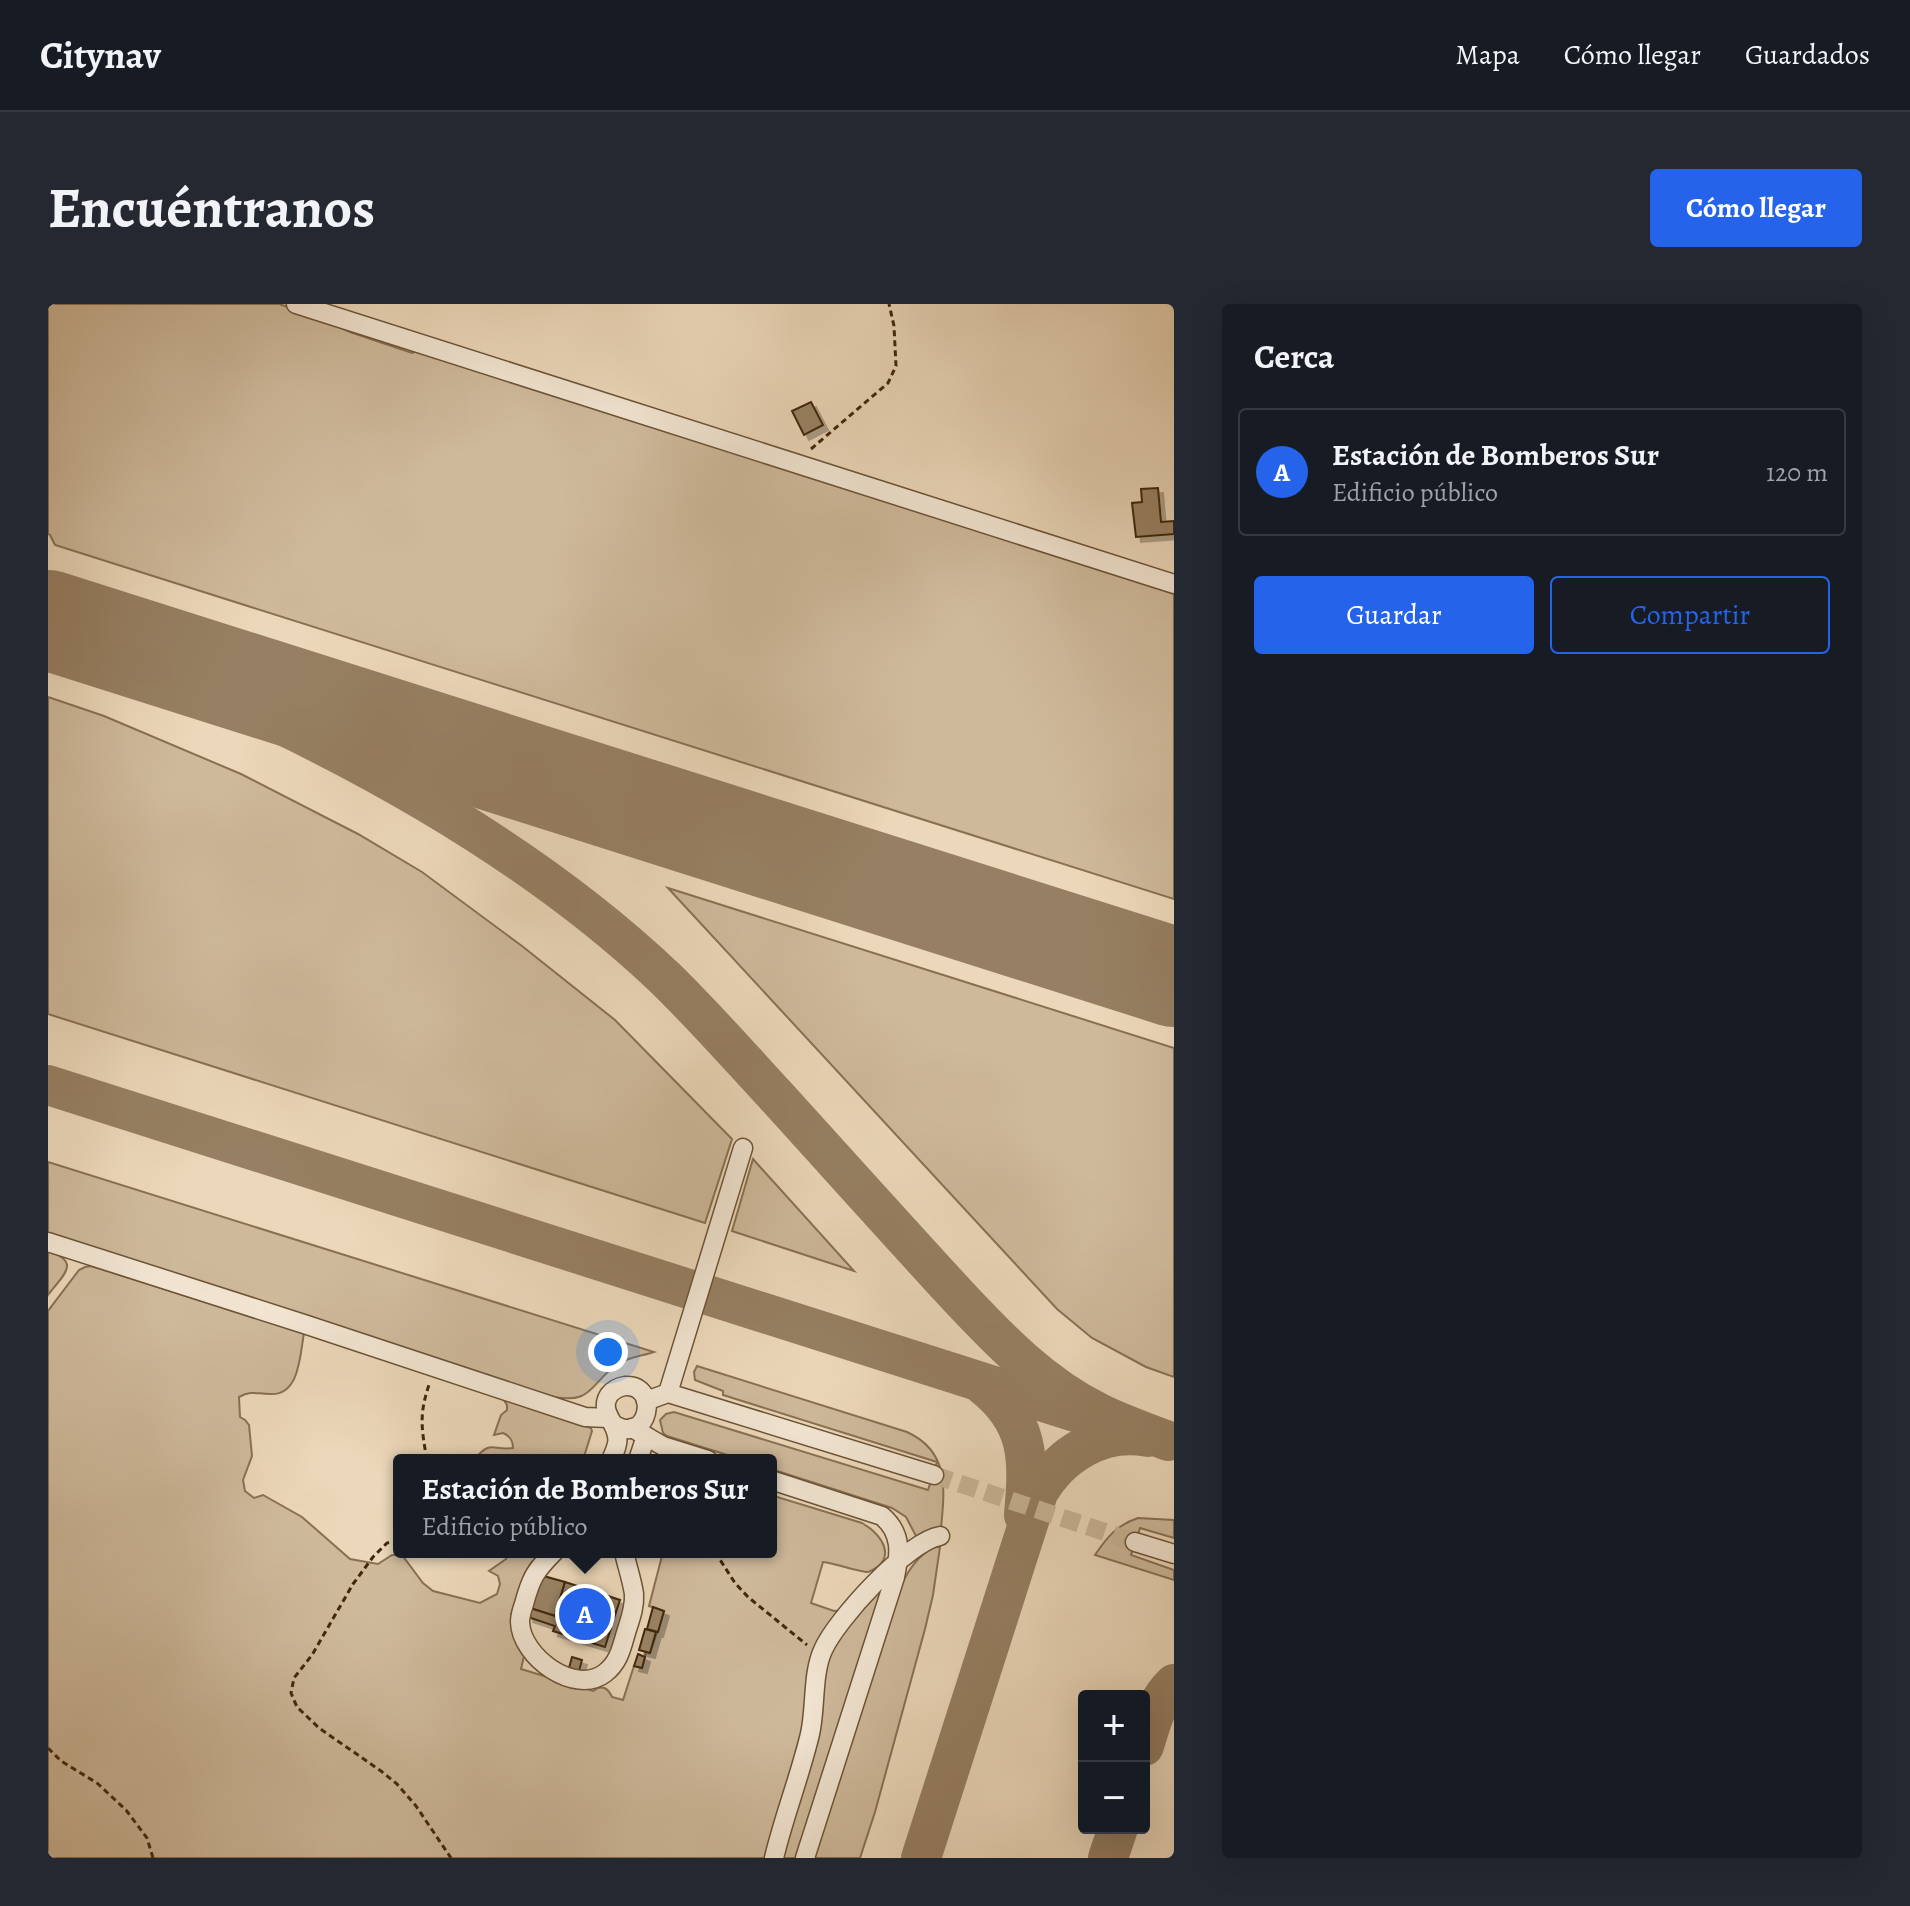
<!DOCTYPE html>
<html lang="es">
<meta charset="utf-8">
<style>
:root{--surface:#171b24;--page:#242831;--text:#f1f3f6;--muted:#9ea1a6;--line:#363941;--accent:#2563eb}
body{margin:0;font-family:Alegreya,serif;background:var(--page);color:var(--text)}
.controls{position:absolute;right:24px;bottom:24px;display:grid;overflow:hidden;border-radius:8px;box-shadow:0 8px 32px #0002}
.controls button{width:72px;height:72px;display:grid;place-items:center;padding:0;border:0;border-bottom:2px solid var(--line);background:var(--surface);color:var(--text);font:40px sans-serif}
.you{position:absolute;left:560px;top:1048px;width:28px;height:28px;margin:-20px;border:6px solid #fff;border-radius:50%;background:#1a73e8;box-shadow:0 0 0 12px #1a73e833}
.badge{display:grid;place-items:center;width:52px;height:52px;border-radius:50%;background:var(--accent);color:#fff;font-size:26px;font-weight:700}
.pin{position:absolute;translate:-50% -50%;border:4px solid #fff;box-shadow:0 2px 8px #0006}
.popup{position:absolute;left:345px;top:1150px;width:384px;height:104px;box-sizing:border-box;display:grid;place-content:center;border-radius:8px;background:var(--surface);filter:drop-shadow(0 2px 6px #0005);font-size:26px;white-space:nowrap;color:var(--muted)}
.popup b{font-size:30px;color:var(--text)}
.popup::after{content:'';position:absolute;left:50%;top:100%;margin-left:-16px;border:16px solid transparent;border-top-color:var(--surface)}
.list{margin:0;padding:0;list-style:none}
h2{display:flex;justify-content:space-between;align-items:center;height:104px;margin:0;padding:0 32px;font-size:34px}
h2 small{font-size:26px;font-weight:400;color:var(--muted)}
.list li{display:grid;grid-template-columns:52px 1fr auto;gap:24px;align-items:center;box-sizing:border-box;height:128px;margin:0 16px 16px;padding:0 16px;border:2px solid var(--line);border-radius:8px}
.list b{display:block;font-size:30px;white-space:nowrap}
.list p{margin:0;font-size:26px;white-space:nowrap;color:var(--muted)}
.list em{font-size:26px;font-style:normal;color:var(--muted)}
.actions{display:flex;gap:16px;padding:24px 32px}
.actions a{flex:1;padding:18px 0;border:2px solid var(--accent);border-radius:8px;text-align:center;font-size:28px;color:var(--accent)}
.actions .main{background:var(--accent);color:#fff}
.map{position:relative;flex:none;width:1126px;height:1554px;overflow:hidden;border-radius:8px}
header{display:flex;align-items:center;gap:48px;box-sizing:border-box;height:112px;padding:0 40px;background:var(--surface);border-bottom:2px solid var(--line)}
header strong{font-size:38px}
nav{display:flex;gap:44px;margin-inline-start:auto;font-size:28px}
.intro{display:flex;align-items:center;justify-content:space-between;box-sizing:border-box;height:192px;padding:0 48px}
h1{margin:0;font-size:56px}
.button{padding:20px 36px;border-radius:8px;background:var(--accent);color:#fff;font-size:28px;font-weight:700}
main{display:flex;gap:48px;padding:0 48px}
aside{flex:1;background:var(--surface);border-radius:8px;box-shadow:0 8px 32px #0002}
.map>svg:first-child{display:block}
</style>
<header>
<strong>Citynav</strong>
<nav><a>Mapa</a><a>Cómo llegar</a><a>Guardados</a></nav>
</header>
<div class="intro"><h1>Encuéntranos</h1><a class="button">Cómo llegar</a></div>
<main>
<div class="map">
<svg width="1126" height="1554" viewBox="0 0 1126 1554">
<defs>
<filter id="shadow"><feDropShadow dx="5" dy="5" stdDeviation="0" flood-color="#0004"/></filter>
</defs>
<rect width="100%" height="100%" fill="#ebd7b9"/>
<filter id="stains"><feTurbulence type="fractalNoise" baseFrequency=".0025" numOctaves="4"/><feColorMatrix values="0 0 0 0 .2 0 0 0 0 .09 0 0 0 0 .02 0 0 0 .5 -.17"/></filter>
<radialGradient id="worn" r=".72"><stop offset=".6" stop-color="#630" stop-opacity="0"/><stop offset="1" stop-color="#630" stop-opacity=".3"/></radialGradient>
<g fill="#ceb99b" stroke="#887053" stroke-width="2">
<polygon points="0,0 231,0 273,14 302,28 364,49 371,46 1126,288 1126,595 7,241 2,231 0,230"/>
<polygon points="0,393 56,412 193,470 310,530 374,568 474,642 567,716 684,835 657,919 0,710"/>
<polygon points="620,584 1126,744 1126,1073 1098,1063 1044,1034 1009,1005"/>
<polygon points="705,855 806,967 684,927"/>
<path d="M0,858L606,1048C594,1052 581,1053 570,1060C541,1079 546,1102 501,1092L0,929Z"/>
<path d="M0,947C34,958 15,971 0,991Z"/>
<path d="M43,962L256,1029C252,1050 252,1092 222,1090C208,1090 204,1086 191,1093L192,1113L197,1116L201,1121L204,1152L195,1176L197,1187L206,1194L215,1191L254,1213L302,1255L330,1260L344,1251H354L375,1279L385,1287L432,1299L449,1290L452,1280L450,1272L441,1267L458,1255L459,1248H496L484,1258L477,1269L463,1311L470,1340L476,1352L473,1365L545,1387C554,1380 560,1384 564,1393L575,1396L586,1362L594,1364L598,1348L602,1349L616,1307L601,1302L615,1248H723V1191L814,1219C828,1227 846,1245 832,1261C830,1263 823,1267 820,1268C811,1268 786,1259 775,1258L763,1299L786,1307L798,1306L760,1410L722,1554H0V1007L31,966L37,963Z"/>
<path d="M649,1062L859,1128C901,1147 897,1184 893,1224L869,1234L858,1213L844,1204L723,1165V1156H695L619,1132L615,1129L612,1116L618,1110L626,1108L880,1186L889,1158L675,1091V1087L647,1076L646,1068Z"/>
<path d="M454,1093L543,1124L544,1127L535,1156H426C443,1135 444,1147 465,1144C465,1136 462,1132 455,1129L446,1131L453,1111L459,1106V1101Z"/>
<path d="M1090,1214L1126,1216V1234L1092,1224L1083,1251L1126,1266V1276L1047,1251C1059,1233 1069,1221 1090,1214Z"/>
<path d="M886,1243H892L885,1291L877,1325L827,1508L812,1554H765L853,1281C862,1264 869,1253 886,1243Z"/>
<polygon points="836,1281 749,1554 731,1554 783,1341"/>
</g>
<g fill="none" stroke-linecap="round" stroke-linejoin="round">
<g stroke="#967f62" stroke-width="40">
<path d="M0,324C38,338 76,350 113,366C290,441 477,541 617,674C656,712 692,753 729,793C789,859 848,925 908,990C951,1036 994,1081 1051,1109C1073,1120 1097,1128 1120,1137"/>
<polyline points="0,781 1027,1108"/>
<path d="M935,1081C982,1118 981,1155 976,1211"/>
<path d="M1096,1442C1103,1419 1108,1397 1126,1380"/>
<path d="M873,1554L990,1189C1012,1150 1055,1124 1100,1133"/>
<polyline points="1060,1554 1070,1524"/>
</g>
<polyline stroke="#967f62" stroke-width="100" points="0,316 1126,673"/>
</g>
<g fill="#998365" stroke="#41270b" stroke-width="2" filter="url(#shadow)">
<polygon points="763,98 775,121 756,131 744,107"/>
<polygon points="1110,184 1113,218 1126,217 1126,230 1088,233 1084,199 1094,198 1093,185"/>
<polygon points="492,1271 517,1278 507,1312 482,1304"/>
<polygon points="517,1278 560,1292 556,1305 568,1308 557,1343 505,1327 507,1322 480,1313 482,1304 507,1312"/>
<polygon points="560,1292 572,1296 568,1308 556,1305"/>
<polygon points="605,1303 616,1307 610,1328 599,1325"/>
<polygon points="597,1325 608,1328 602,1349 591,1346"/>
<polygon points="590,1350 597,1353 594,1364 586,1362"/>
<polygon points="524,1353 534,1356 531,1367 521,1364"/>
</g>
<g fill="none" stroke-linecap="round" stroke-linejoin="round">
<polyline stroke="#c9b496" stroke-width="18" stroke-dasharray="18 9" stroke-linecap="butt" points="886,1171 1087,1238"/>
<defs>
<g id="minor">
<polyline points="248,0 1126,280"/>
<polyline points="0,938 256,1020 537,1113 560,1114"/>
<polyline points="620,1089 695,844"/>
<polyline points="598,1097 620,1089 886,1171"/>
<polyline points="584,1124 615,1142 660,1156"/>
<path d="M563,1156C566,1149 571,1139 569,1132C567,1117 551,1107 561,1091C565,1086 571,1083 577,1082C613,1080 601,1143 565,1120"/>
<polyline points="590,1156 598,1132"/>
<path d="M723,1176L834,1212C854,1229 852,1249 847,1273L757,1554"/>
<polyline points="1087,1238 1126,1250"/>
<path d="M506,1248C487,1267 483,1274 476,1300C474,1306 472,1311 472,1318C473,1353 527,1392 557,1369C570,1359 573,1346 577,1332C581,1318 587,1305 586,1290C584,1276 579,1262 576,1248"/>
<path d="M726,1554C736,1512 752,1472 762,1430C768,1404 764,1370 775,1346C788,1316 859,1238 892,1232"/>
</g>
</defs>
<use href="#minor" stroke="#6c5336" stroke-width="21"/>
<g stroke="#41270b" stroke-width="3" stroke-dasharray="6 4" stroke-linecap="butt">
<polyline points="763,145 840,79 848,62 846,22 841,0"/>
<path d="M379,1156C373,1123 371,1109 382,1078"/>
<polyline points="351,1237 339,1239 325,1253 305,1280 264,1351 246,1374 243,1389 249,1403 271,1424 333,1467 349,1480 368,1502 403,1554"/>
<polyline points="667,1248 687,1279 700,1293 759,1341"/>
<polyline points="0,1444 13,1457 49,1479 78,1506 99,1534 105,1554"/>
</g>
<use href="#minor" stroke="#f2e5d2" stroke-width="18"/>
</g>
<rect width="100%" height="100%" filter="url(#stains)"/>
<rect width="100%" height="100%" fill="url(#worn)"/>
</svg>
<div class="controls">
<button>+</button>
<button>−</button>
</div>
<div class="you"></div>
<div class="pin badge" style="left:537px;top:1310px">A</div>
<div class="popup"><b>Estación de Bomberos Sur</b>Edificio público</div>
</div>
<aside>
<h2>Cerca<small></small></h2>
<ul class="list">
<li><span class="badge">A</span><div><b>Estación de Bomberos Sur</b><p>Edificio público</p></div><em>120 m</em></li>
</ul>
<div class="actions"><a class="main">Guardar</a><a>Compartir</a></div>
</aside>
</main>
